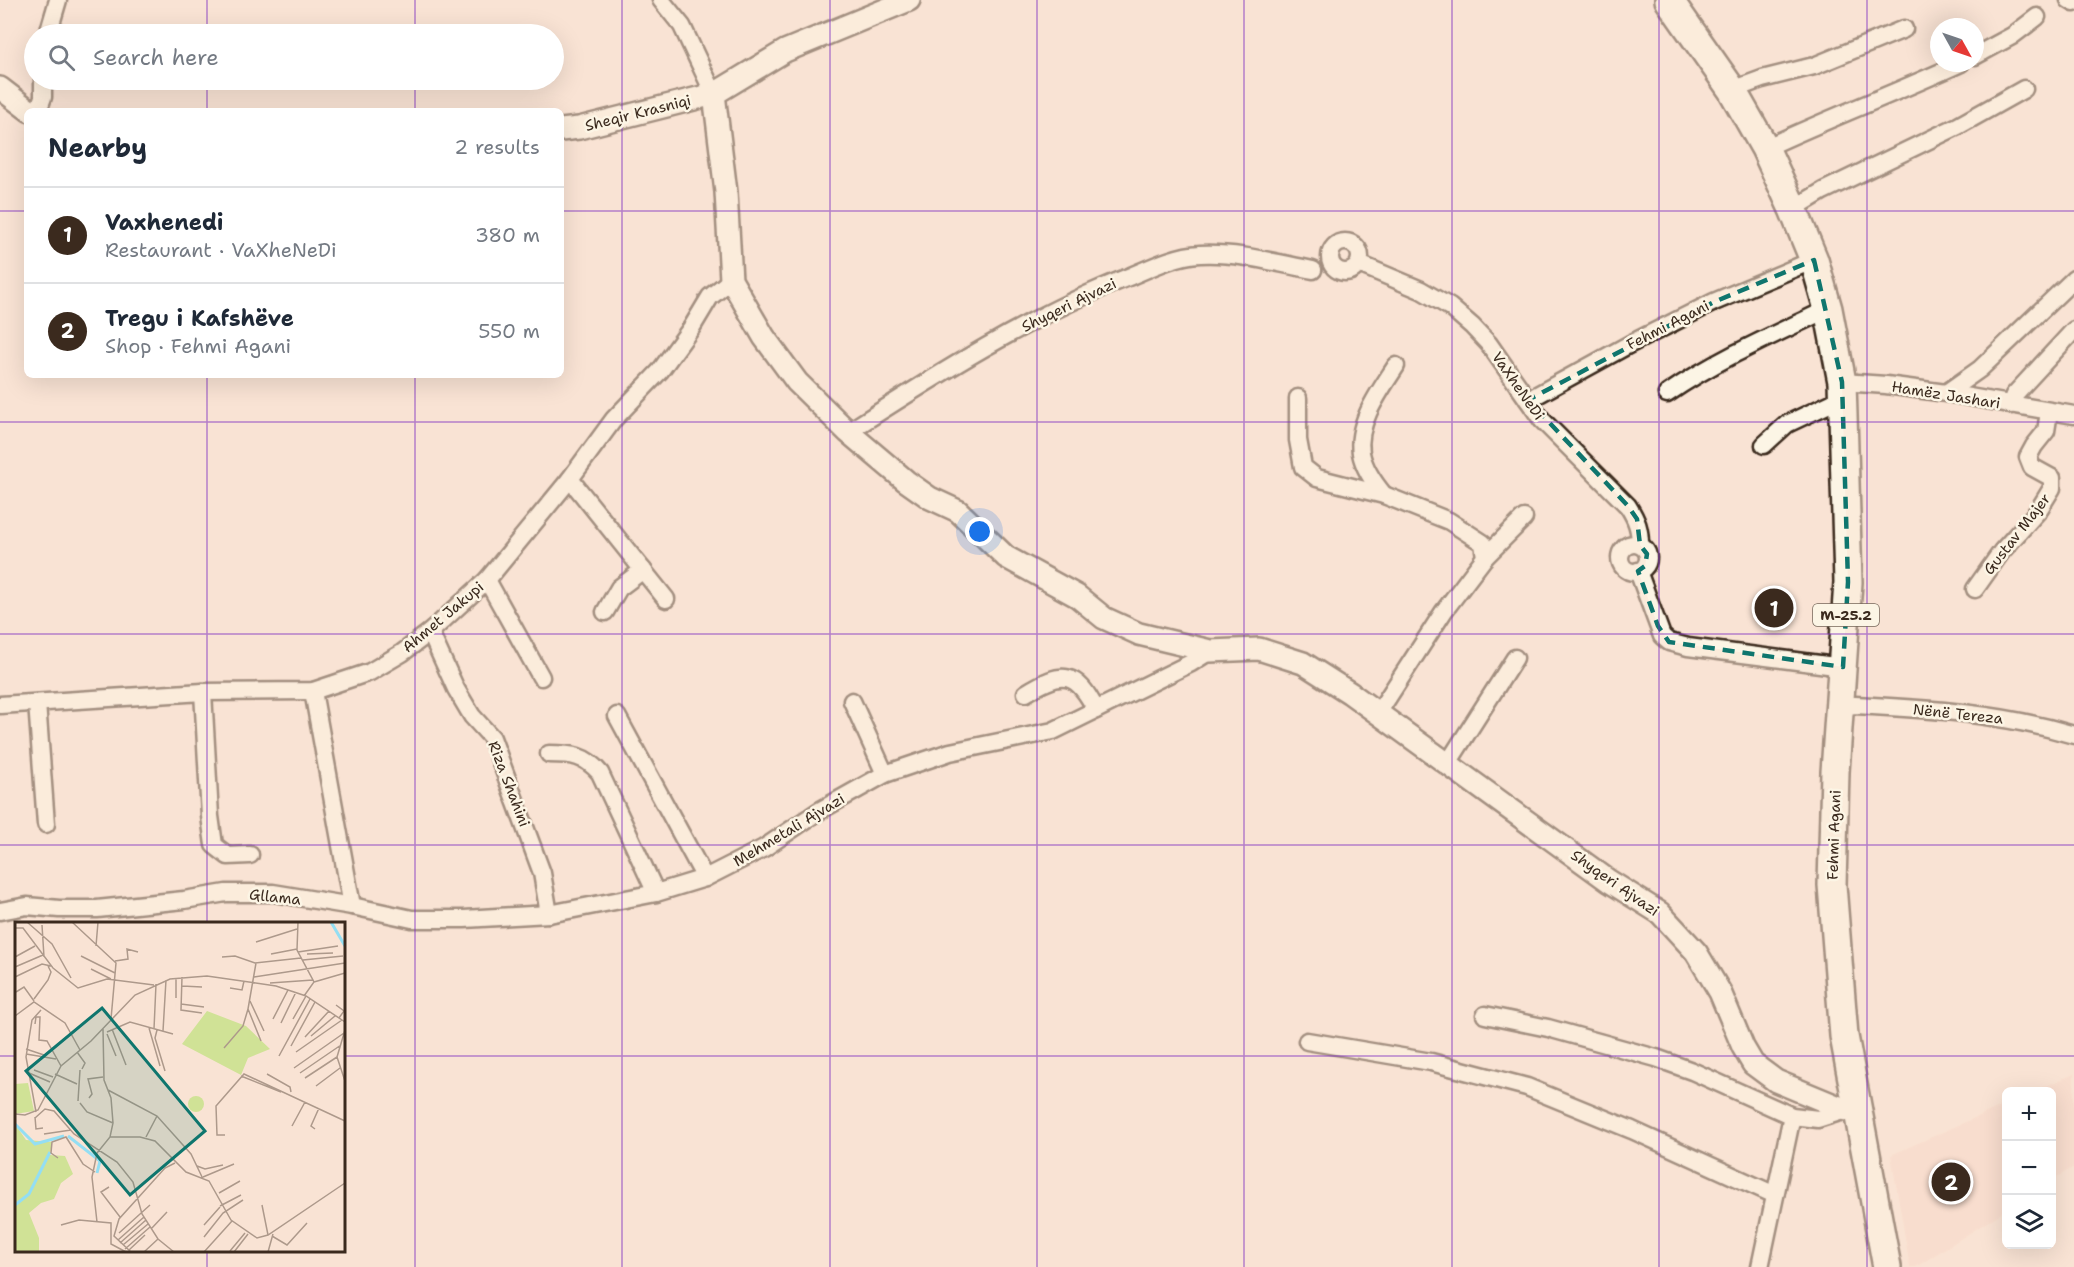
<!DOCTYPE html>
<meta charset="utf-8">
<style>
:root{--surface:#fff;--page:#f2f2f3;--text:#1f2937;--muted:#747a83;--line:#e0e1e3;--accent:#3b2a1e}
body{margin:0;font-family:"Shantell Sans",sans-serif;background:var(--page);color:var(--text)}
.controls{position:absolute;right:18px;bottom:18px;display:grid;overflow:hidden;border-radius:9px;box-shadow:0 6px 24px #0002}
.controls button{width:54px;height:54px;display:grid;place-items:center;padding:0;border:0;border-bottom:2px solid var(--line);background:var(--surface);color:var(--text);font:30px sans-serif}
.compass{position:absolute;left:1930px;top:18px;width:54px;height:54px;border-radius:50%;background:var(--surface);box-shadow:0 6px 24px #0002;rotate:130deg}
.you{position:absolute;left:980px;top:532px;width:21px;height:21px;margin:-15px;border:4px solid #fff;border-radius:50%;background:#1a73e8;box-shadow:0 0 0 9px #1a73e833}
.badge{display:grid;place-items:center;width:39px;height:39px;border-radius:50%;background:var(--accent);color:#fff;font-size:20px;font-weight:700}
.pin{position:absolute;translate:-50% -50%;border:3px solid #fff;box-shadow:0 2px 6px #0006}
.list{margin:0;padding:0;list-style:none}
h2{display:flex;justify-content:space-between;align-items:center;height:78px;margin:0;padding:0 24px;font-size:26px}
h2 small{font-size:20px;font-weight:400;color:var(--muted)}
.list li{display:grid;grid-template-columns:39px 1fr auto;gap:18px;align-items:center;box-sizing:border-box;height:96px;padding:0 24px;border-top:2px solid var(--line)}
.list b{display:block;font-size:22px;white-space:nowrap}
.list p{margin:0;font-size:20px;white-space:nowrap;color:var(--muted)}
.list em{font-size:20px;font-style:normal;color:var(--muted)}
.icon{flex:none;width:33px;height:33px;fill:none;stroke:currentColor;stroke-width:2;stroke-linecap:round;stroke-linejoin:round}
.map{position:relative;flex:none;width:2074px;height:1267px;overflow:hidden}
.search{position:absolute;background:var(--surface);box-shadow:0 6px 24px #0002;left:24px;top:24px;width:540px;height:66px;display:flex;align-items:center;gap:15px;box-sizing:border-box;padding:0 21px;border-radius:33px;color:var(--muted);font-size:22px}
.panel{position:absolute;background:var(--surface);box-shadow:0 6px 24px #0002;left:24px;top:108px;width:540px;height:270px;border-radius:9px}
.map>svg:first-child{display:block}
</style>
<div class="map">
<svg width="2074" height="1267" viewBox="0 0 2074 1267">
<rect width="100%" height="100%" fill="#f9e3d4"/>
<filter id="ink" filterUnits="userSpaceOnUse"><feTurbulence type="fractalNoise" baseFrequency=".0167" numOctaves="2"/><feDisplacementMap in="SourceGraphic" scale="12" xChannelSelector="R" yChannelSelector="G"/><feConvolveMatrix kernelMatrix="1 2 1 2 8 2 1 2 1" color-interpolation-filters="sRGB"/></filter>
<g filter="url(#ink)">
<g fill="#f7d6c8">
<polygon points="2074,1074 2074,1167 2052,1180 2052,1092 2034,1091"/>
<polygon points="2006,1104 2006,1210 1916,1267 1910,1267 1891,1155"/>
</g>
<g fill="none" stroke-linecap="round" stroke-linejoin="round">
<defs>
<g id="minor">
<polyline points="661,0 682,26 714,94"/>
<polyline points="2069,0 2074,3"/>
<polyline points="48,34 58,0"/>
<polyline points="1975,56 2012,36 2037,17"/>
<polyline points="1732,90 1762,79 1814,66 1904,29"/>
<polyline points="38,111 43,97 43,80"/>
<path d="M1765,148C1829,118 1896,93 1961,63"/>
<polyline points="1793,209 1823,191 1958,126 2024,89"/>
<circle cx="1345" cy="257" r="15"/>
<path d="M1359,264L1421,290L1450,307L1472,326L1489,344L1542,420L1628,506C1637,520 1640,529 1640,545"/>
<polyline points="1842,382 1886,385 1946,393 2074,415"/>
<polyline points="1946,393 1980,369 2074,279"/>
<path d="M1667,394C1718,359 1773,335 1828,309"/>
<polyline points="1298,398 1298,440 1303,467 1317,478 1384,495 1449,521 1483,543 1485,557 1444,611 1378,713"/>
<polyline points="1528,400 1630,344 1714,302 1814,260"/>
<polyline points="2010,405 2014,395 2074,330"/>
<path d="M848,432C938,374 1031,315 1131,276C1152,267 1177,255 1200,254C1238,252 1276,263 1313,270"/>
<polyline points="1764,445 1787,424 1842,398"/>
<polyline points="570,479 666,599"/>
<path d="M1384,495C1374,483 1364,469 1361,453C1356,423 1380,391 1396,366"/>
<circle cx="1634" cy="558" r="14"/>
<polyline points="1485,557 1524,518"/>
<polyline points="1638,571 1662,636 1669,642 1688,647 1843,667"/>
<polyline points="487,580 541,677"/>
<polyline points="1975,589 2002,551 2038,511 2052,488 2052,478 2032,467 2028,457 2034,446 2046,431 2049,412"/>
<polyline points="605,612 619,588 643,570"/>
<polyline points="430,632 456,689 472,716 492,738 542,873 549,914"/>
<polyline points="313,691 352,906"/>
<polyline points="203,692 210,816 214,845 228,856 250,855"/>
<path d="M1026,693C1063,670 1076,671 1096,710"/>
<polyline points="852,701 885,774"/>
<polyline points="37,703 46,824"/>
<polyline points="0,705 203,692 313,691 370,672 402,653 430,632 487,580 570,479 614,419 660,371 692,327 710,297 731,280"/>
<path d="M1840,707L1855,705C1931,709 2000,713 2074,735"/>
<polyline points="617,716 705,878"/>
<path d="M549,754C572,754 585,755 600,773L656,893"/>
<polyline points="1448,763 1515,658"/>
<polyline points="0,911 27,906 59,909 97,909 184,900 226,893 273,893 352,906 412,919 464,919 549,914 656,893 705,878 764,848 819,811 885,774 950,752 1053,731 1191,663 1210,651"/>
<polyline points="1485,1015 1548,1028 1656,1058 1692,1071 1792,1116 1818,1119 1846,1110"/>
<polyline points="1307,1041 1431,1062 1527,1087 1632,1130 1775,1195"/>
<polyline points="1760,1267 1792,1116"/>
</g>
<g id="tertiary">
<polyline points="0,88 30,111"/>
<polyline points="714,94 726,192 731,280 764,337 797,382 848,432 906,481 930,498 958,511 1006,557 1077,596 1104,618 1139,634 1210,651 1259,649 1303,663 1350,693 1609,881 1660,913 1696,952 1720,992 1743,1047 1753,1064 1776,1081 1846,1110 1858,1110"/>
<polyline points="561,130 579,128 714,94 785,51 909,0"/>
</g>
<polyline id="primary" points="1669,0 1732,90 1765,148 1793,209 1814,260 1828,309 1842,382 1848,582 1835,772 1832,885 1844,1036 1887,1267"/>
</defs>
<use href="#minor" stroke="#3b2a1e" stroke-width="21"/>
<use href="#tertiary" stroke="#3b2a1e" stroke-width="26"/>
<use href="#primary" stroke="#3b2a1e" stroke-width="32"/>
<use href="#minor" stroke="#fcf5e5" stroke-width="16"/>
<use href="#tertiary" stroke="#fcf5e5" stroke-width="21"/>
<use href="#primary" stroke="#fcf5e5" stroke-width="27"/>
</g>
</g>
<path d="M0 0H2074V1267H0ZM1814,260L1842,382L1848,582L1843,667L1669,642L1658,626L1638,571L1645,566L1647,554L1640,545L1637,519L1628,506L1528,400L1714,302Z" fill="#f9e3d4" fill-opacity=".55" fill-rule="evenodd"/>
<path fill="none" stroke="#0f766e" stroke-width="4.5" stroke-dasharray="12 8" stroke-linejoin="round" d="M1814,260L1842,382L1848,582L1843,667L1669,642L1658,626L1638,571L1645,566L1647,554L1640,545L1637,519L1628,506L1528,400L1714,302Z"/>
<path fill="none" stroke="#7b2cbf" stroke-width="1.5" stroke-opacity="0.55" d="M207,0V34M415,0V34M622,0V1267M830,0V1267M1037,0V1267M1244,0V1267M1452,0V1267M1659,0V1267M1867,0V1267M207,80V111M415,80V111M0,211H27M561,211H2074M207,375V924M415,375V1267M0,422H2074M0,634H2074M0,845H2074M0,1056H16M344,1056H2074M207,1250V1267"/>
<g text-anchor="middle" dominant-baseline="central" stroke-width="5" stroke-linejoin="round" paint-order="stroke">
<rect fill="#fcf5e5" stroke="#75675a" stroke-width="1.5" x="1813" y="604" width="66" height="22" rx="4.5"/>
<g font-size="14" font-weight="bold" fill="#3b2a1e">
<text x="1846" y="615">M-25.2</text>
</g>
<g font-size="15" fill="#3b2a1e" stroke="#fcf5e5">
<text transform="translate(638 113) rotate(-14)">Sheqir Krasniqi</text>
<text transform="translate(1069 305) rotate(-26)">Shyqeri Ajvazi</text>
<text transform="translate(1668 325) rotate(-27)">Fehmi Agani</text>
<text transform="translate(1518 386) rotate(55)">VaXheNeDi</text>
<text transform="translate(1946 395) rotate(9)">Hamëz Jashari</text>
<text transform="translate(2017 534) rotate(-52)">Gustav Majer</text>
<text transform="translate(443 617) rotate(-40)">Ahmet Jakupi</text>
<text transform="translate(1958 714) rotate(6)">Nënë Tereza</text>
<text transform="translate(509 784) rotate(69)">Riza Shahini</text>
<text transform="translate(789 830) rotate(-31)">Mehmetali Ajvazi</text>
<text transform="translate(1834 835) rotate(-88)">Fehmi Agani</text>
<text transform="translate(1615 883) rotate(35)">Shyqeri Ajvazi</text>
<text transform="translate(275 897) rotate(6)">Gllama</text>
</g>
</g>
<g transform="translate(15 922)">
<rect width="330" height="330" fill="#f9e3d4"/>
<path d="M192,89L231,104L255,127L233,136L226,153L167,122Z" fill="#d0e296"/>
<path d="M13,161L19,189L0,192V162ZM0,202L11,218L37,220L35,233L50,234L58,252L46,261L39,277L26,281L14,291L24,316V330H0Z" fill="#d0e296"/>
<path d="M173 182a8 8 0 1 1 16 0a8 8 0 1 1-16 0Z" fill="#d0e296"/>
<path fill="none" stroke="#93def3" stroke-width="3" d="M316,0L330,24M0,202L20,222L49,214M53,214L85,239L82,251M0,283L14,272L35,230"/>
<path fill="none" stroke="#ad998b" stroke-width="1.5" d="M12,0L37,22L56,56M57,0L101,41L96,97M283,0L282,28L299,60L289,74M27,3L29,35M0,6H8L38,46L63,66L92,57L139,63M241,20L282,7M81,24L83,0M283,30L323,24M256,32L282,27M292,32L318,31M66,34L100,51M0,35L20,24M207,35L220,34L240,41L286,36M288,38L328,34M100,39L113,37L112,27L123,30M241,41L233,87L246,119M0,45L28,33M76,47L96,57M0,55L27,42L36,44M167,55L166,88L187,91M239,55L330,41M299,60L330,51M255,61L298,58M167,64L187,65M215,66L227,68L229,59M1,70L9,65L19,79M161,76V56M19,77L33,58L36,50L33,44M235,79L249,109M166,82L189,85M321,83L329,89L324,96M0,94L19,80L50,101L65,128M258,97L273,68M278,97L291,74M266,101L281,70M20,102L21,95H25L24,118L32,119L46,144M134,106L145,144M97,107L111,143M139,107L141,62M142,108L140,116L150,149M330,108L322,135L330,159M148,109L151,58M92,110L115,100L158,112M92,112L101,134M296,114L320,94M290,115L314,89M276,124L300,80M209,126L228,104L233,87M11,127L29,133M62,130L70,141L67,147M281,130L327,98M11,132L41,137M264,134L295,77M279,146L329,111M19,148L38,155M14,151L35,160M285,151L326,123M40,152L62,162M252,152L275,165L276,170M226,154L266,170M290,156L322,135M301,164L325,146M93,168L142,194L176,232L188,257M74,176L77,172L73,157L88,155M63,179L65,148M65,181L72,190L98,201M21,190L11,135L17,98L26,88M0,192L10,193L23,188L46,144L76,119L120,73L155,57L192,54L261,64L291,74L330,100M20,195L21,207L28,206M20,196L30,187L39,189L59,212L102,240L118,260L127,292L143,317L159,330M277,204L290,180M300,207L296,204L304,186M29,212L56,208M210,213H202L201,184L229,152L330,199M95,215H125L140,219L171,250L194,259L216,298L242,316L253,313L330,261M131,215L142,194M43,236L36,231L37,220L51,215L68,242L80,250M182,244L190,247L208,243M188,255L219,242M94,265L86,270L105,295M204,271L225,259M247,283L253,313M205,284L226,273M82,300L77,255L82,231L95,215L98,201L96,176L89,158L88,107M46,303L64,298L96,301V322L111,330M189,303L205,285M136,307L152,290M104,311L135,283M257,314L272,323L292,301M189,315L208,291L228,278M103,318L129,295M105,321L131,298M108,323L133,302M110,327L135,305M114,328L130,313M215,329L230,311M116,330L99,314L104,297L150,246L160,241M129,330L143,317M189,330L217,299M219,330L233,312M253,330L258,312"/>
<path fill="#0f766e" fill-opacity="0.15" stroke="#0f766e" stroke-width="3" d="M87,86L190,209L115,273L11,149Z"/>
<rect width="330" height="330" fill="none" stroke="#3b2a1e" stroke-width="3"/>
</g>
</svg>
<div class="controls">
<button>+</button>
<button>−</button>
<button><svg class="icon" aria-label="layers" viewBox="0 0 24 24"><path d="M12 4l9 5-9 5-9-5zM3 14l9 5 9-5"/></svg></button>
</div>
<svg class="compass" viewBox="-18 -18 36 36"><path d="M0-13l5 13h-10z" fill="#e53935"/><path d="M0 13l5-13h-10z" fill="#747a83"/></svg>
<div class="you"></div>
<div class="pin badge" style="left:1774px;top:608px">1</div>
<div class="pin badge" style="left:1951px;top:1182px">2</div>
<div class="search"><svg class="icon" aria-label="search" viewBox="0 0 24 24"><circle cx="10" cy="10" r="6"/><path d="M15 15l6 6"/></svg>Search here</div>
<section class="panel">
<h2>Nearby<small>2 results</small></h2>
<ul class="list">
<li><span class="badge">1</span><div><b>Vaxhenedi</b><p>Restaurant · VaXheNeDi</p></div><em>380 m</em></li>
<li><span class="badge">2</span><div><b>Tregu i Kafshëve</b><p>Shop · Fehmi Agani</p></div><em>550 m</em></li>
</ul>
</section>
</div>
